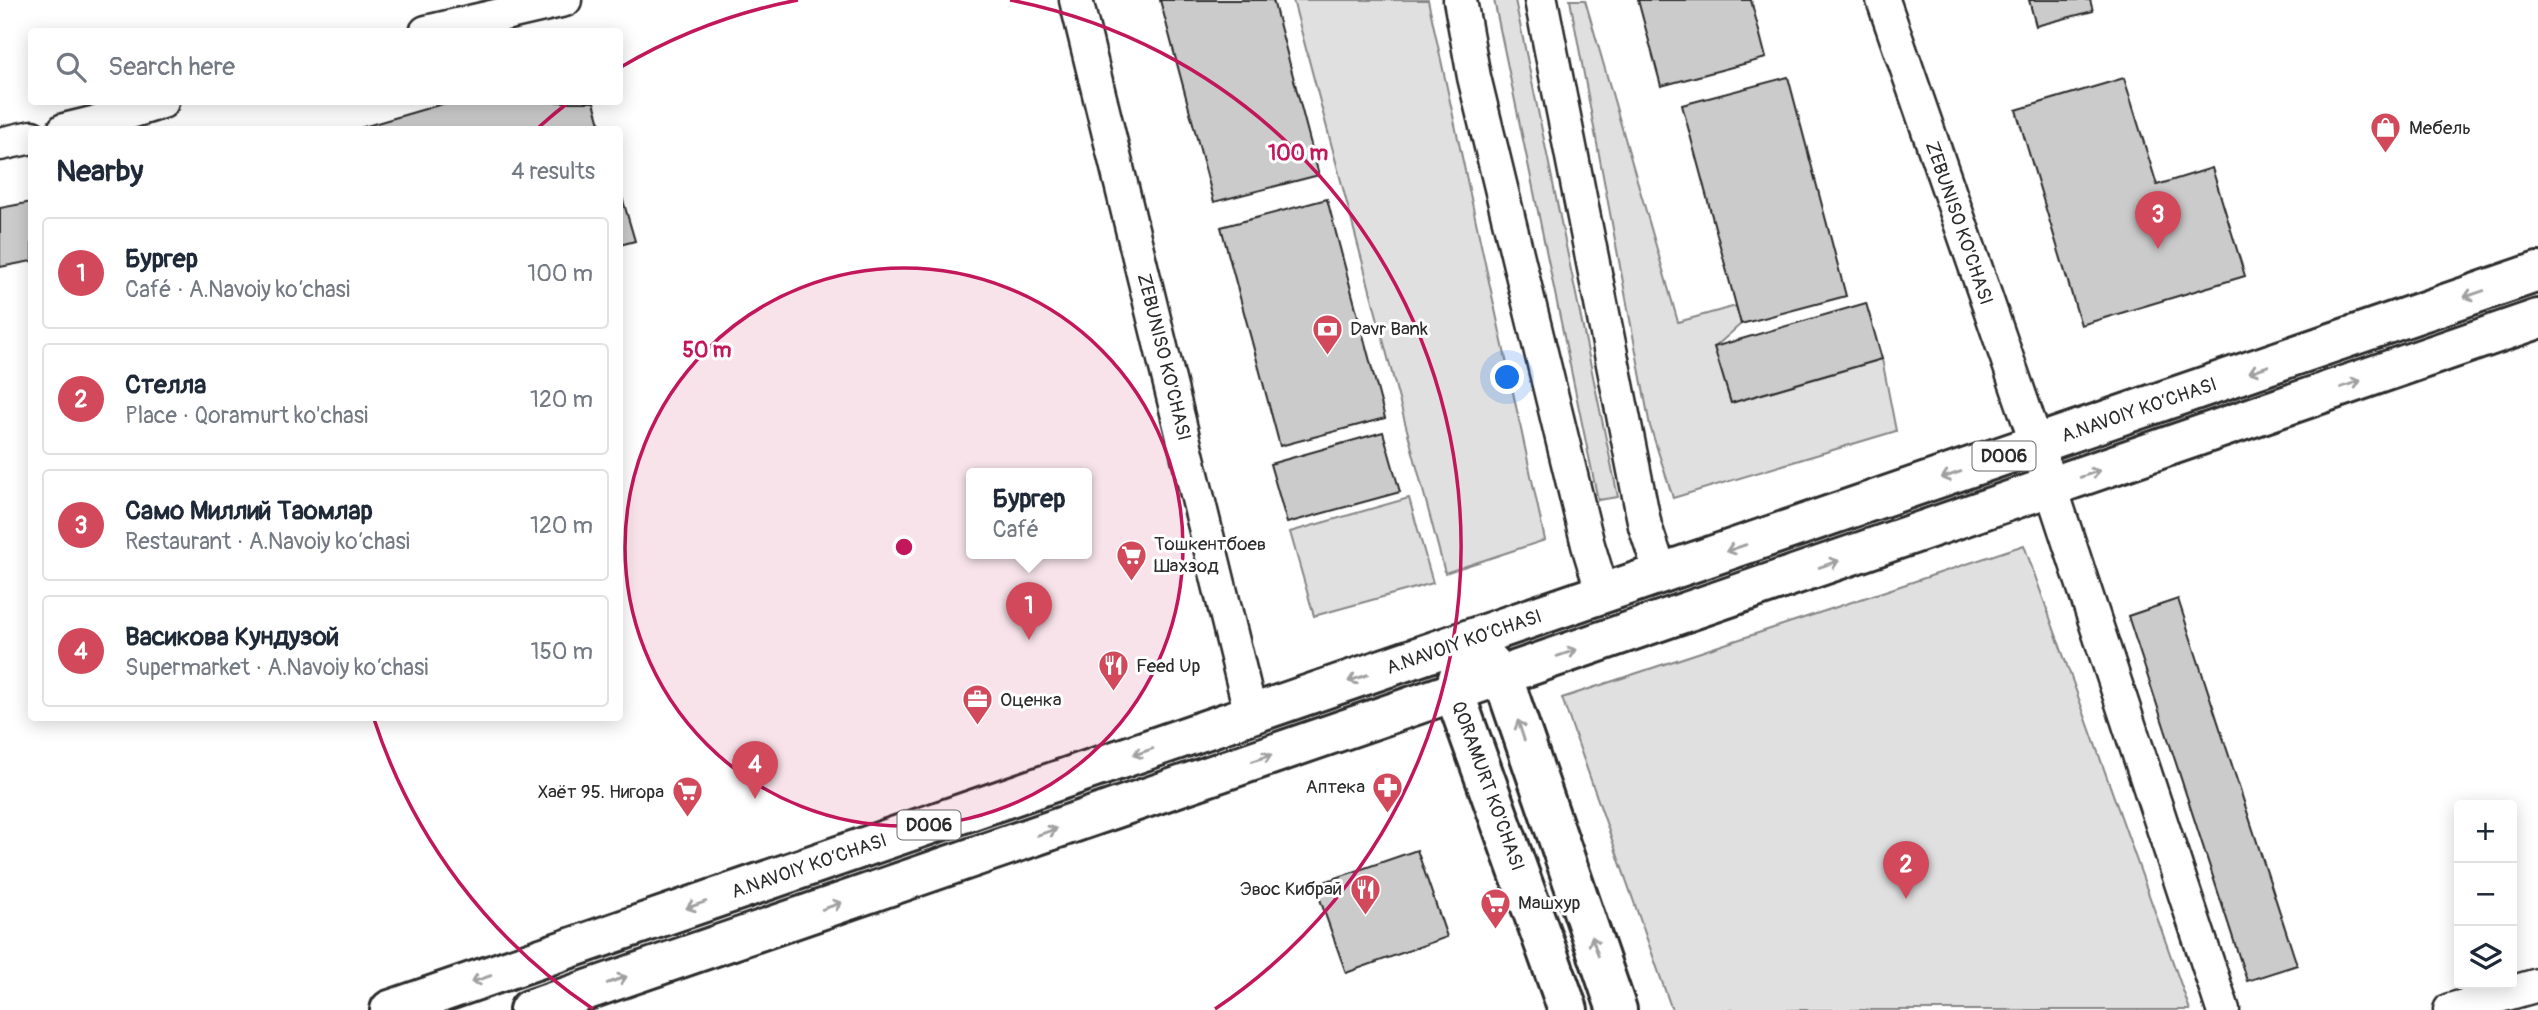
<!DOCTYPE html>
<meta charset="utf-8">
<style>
:root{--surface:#fff;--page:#f2f2f3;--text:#1f2937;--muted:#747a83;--line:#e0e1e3;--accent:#d1495b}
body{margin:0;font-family:Pangolin,sans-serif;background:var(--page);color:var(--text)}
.controls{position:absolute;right:21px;bottom:21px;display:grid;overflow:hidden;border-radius:7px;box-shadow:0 4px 18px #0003}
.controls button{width:63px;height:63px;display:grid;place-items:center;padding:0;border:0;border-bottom:2px solid var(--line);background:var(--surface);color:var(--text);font:35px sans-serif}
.you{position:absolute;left:1508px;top:378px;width:24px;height:24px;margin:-18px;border:5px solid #fff;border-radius:50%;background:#1a73e8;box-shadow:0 0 0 10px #1a73e833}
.badge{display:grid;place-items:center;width:46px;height:46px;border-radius:50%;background:var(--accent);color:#fff;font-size:23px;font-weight:700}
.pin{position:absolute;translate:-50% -58px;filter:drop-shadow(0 2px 4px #0008)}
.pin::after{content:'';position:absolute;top:37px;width:24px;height:21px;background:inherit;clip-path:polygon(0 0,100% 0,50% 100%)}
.popup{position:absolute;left:966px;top:468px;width:126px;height:91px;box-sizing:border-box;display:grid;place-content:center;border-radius:7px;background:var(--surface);filter:drop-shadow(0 2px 5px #0005);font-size:23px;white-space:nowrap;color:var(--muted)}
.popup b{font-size:26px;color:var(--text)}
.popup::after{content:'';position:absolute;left:50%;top:100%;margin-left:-14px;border:14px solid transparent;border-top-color:var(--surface)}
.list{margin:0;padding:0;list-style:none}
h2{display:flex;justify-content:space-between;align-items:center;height:91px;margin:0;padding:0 28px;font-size:30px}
h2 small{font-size:23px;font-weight:400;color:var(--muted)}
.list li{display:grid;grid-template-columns:46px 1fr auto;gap:21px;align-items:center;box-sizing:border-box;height:112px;margin:0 14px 14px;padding:0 14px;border:2px solid var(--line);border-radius:7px}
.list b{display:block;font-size:26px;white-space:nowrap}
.list p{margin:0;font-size:23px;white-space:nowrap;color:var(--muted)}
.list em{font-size:23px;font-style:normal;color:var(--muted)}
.icon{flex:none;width:38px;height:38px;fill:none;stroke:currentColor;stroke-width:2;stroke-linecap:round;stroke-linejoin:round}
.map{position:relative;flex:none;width:2538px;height:1010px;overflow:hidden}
.search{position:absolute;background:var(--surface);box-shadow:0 4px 18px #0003;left:28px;top:28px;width:595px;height:77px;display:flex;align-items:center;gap:18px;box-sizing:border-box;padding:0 24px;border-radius:7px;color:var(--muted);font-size:26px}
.panel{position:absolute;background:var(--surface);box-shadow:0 4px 18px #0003;left:28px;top:126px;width:595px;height:595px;border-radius:7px}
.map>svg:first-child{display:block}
</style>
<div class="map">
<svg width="2538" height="1010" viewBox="0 0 2538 1010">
<rect width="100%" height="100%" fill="#fff"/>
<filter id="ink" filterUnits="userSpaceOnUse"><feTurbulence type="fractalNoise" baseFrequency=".0143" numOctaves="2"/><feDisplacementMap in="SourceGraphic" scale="14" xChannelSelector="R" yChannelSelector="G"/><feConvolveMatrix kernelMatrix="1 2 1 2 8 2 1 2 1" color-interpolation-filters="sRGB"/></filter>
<g filter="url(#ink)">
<g fill="#e0e0e0" stroke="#868686" stroke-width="2">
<polygon points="1293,0 1428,0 1545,540 1445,573"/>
<polygon points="1494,0 1515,0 1618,497 1598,500"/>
<polygon points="1570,0 1585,0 1678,322 1736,306 1741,324 1715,347 1731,403 1882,359 1896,431 1673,498 1650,426"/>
<polygon points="1409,498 1433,583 1314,616 1290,532"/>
<polygon points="2024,545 2190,1010 1672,1010 1562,698"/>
</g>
<g fill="#cbcbcb" stroke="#2b2b2b" stroke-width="2">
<polygon points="1160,0 1273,0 1319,175 1214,202"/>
<polygon points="1638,0 1751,0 1766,58 1661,86"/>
<polygon points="2029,0 2090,0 2093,11 2036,26"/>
<polygon points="1788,77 1846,296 1741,324 1682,105"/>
<polygon points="2124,78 2157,185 2212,168 2245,276 2081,325 2016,110"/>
<polygon points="449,102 594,102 602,130 353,130"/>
<polygon points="620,190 635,241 620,245"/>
<polygon points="1327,199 1385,418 1280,446 1221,227"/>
<polygon points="32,202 32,261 0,267 0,208"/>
<polygon points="1866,303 1882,359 1731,403 1714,347"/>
<polygon points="1383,432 1400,492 1287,523 1270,464"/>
<polygon points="2178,599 2297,965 2247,981 2128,616"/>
<polygon points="1417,850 1447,937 1346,973 1315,885"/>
</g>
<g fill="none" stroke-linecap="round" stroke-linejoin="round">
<defs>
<g id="street">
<polyline points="1076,0 1251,715"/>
<polyline points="1460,0 1474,77 1588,545 1603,594"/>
<polyline points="1541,0 1645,526 1661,574"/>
<polyline points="1883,0 2037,445 2223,1010"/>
<polyline points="426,32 565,0"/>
<polyline points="64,130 105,120 162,102"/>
<polyline points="0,144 32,137"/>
<polyline points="2450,1010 2538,985"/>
</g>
<g id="secondary">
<polyline points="1469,640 1502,675 1617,1010"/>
<polyline points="1464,659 1454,692 1568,1010"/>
</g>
<g id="primary">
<polyline points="390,1010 2538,272"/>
<polyline points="529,1010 2538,319"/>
</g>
</defs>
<use href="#street" stroke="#2b2b2b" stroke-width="37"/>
<use href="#secondary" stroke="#2b2b2b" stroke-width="44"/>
<use href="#primary" stroke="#2b2b2b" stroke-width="44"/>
<use href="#street" stroke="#fff" stroke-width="32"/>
<use href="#secondary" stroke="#fff" stroke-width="38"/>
<use href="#primary" stroke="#fff" stroke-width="38"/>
</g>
<defs><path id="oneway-shaft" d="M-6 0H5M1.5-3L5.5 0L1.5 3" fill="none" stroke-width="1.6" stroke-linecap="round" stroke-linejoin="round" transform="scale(1.75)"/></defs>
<g stroke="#a0a0a0">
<use href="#oneway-shaft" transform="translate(2474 294) rotate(161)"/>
<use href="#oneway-shaft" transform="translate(2259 369) rotate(161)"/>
<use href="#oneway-shaft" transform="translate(2351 384) rotate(-19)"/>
<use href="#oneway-shaft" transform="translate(2090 474) rotate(-19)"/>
<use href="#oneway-shaft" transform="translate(1951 475) rotate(161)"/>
<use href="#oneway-shaft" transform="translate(1736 548) rotate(161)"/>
<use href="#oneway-shaft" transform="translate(1829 564) rotate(-19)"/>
<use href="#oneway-shaft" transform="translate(1567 653) rotate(-19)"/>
<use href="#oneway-shaft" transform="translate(1358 678) rotate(161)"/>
<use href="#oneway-shaft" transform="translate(1521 730) rotate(-108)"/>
<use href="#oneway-shaft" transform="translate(1143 752) rotate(161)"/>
<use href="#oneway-shaft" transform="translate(1262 758) rotate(-19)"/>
<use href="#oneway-shaft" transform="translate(1047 832) rotate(-19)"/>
<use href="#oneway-shaft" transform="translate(696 905) rotate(161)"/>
<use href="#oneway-shaft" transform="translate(832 906) rotate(-19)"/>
<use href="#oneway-shaft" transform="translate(1595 946) rotate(-109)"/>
<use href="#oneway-shaft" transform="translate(481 979) rotate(161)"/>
<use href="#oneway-shaft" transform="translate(617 980) rotate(-19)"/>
</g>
</g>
<circle cx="904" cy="547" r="279" fill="#c2185b" fill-opacity=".12"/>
<g fill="none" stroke="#c2185b" stroke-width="3.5">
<circle cx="904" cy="547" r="279"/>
<path d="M593 1009A557 557 0 0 1 374 719M539 127A557 557 0 0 1 569 102M621 67A557 557 0 0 1 798 0M1010 0A557 557 0 0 1 1215 1009"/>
</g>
<defs>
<symbol id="shop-pin" viewBox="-11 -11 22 30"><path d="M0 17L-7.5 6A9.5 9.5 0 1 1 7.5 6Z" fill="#d1495b" stroke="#fff"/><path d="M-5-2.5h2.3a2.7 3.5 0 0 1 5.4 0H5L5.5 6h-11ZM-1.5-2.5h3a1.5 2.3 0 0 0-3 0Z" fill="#fff"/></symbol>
<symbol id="bank-pin" viewBox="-11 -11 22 30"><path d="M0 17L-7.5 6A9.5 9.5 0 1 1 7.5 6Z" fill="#d1495b" stroke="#fff"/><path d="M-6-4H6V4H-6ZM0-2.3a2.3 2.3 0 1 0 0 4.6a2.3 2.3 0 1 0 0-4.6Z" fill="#fff"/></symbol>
<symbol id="supermarket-pin" viewBox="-11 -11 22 30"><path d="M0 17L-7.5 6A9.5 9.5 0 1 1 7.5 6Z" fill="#d1495b" stroke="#fff"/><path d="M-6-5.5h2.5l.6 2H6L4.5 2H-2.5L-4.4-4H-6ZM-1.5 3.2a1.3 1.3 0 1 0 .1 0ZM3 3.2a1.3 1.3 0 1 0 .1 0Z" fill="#fff"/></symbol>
<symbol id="restaurant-pin" viewBox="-11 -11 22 30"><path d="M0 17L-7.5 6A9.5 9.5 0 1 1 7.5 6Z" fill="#d1495b" stroke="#fff"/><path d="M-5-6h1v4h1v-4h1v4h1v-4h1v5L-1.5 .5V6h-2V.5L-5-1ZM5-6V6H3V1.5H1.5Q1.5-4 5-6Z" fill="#fff"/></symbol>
<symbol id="office-pin" viewBox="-11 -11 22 30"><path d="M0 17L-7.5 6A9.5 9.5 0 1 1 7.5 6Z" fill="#d1495b" stroke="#fff"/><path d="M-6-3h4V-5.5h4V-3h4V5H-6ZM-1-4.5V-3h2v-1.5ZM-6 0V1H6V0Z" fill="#fff"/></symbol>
<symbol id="pharmacy-pin" viewBox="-11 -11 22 30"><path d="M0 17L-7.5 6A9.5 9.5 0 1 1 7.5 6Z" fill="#d1495b" stroke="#fff"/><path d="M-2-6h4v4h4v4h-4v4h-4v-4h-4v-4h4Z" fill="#fff"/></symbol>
</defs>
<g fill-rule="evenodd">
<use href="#shop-pin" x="2368" y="110" width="35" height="47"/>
<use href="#bank-pin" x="1310" y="312" width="35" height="47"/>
<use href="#supermarket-pin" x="1114" y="538" width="35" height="47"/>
<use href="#restaurant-pin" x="1096" y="648" width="35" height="47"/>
<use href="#office-pin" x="960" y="682" width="35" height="47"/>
<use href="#pharmacy-pin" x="1370" y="770" width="35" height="47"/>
<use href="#supermarket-pin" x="670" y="774" width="35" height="47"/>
<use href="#restaurant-pin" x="1348" y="872" width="35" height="47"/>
<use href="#supermarket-pin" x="1478" y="886" width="35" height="47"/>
</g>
<g text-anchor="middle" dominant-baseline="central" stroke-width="6" stroke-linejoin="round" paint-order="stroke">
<g fill="#fff" stroke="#6b6b6b" stroke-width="2">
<rect x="1972.5" y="441.5" width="63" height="29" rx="5"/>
<rect x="897.5" y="810.5" width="63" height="29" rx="5"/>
</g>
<g font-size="18" font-weight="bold" fill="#2b2b2b">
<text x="2004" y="456">D006</text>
<text x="929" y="825">D006</text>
</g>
<g font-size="19" fill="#2b2b2b" stroke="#fff" text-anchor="start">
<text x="2409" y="128">Мебель</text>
<text x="1350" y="329">Davr Bank</text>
<text x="1154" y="544">Тошкентбоев<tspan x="1154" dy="22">Шахзод</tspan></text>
<text x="1136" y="666">Feed Up</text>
<text x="1000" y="700">Оценка</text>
<text x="1365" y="787" text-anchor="end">Аптека</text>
<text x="664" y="792" text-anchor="end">Хаёт 95. Нигора</text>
<text x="1342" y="889" text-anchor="end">Эвос Кибрай</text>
<text x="1518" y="903">Машхур</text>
</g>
<g font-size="19" fill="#2b2b2b" stroke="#fff">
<text transform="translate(1959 223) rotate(71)">ZEBUNISO KO'CHASI</text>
<text transform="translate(1164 357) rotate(76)">ZEBUNISO KO'CHASI</text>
<text transform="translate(2139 410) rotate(-19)">A.NAVOIY KO‘CHASI</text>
<text transform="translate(1464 642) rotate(-19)">A.NAVOIY KO‘CHASI</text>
<text transform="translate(1488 786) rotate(70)">QORAMURT KO'CHASI</text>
<text transform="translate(809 866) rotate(-19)">A.NAVOIY KO‘CHASI</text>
</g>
</g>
<circle cx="904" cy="547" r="10" fill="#c2185b" stroke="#fff" stroke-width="3.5"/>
<g font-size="21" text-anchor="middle" font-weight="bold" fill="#c2185b" stroke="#fff" stroke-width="6" stroke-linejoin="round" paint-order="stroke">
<text x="1298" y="160">100 m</text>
<text x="707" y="357">50 m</text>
</g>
</svg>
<div class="controls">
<button>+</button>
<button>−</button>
<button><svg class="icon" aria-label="layers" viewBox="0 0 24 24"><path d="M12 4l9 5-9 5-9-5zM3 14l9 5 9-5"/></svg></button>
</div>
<div class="you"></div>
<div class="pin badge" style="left:1029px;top:640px">1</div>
<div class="popup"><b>Бургер</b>Café</div>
<div class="pin badge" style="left:1906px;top:899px">2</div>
<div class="pin badge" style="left:2158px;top:249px">3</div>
<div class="pin badge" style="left:755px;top:799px">4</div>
<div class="search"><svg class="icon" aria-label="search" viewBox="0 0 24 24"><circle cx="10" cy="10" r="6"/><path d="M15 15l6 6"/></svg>Search here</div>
<section class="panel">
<h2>Nearby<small>4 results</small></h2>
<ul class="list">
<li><span class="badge">1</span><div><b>Бургер</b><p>Café · A.Navoiy ko‘chasi</p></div><em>100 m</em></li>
<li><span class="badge">2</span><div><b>Стелла</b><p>Place · Qoramurt ko'chasi</p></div><em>120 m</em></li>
<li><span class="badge">3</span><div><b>Само Миллий Таомлар</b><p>Restaurant · A.Navoiy ko‘chasi</p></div><em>120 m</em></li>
<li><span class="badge">4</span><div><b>Васикова Кундузой</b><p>Supermarket · A.Navoiy ko‘chasi</p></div><em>150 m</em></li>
</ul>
</section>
</div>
